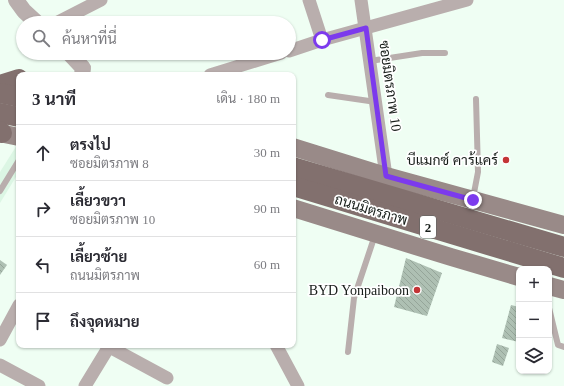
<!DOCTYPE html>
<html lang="th">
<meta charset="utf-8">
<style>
:root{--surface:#fff;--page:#f7f7f7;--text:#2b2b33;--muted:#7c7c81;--line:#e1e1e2}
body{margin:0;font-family:"Times New Roman",Sarabun,serif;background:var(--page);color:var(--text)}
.controls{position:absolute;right:12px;bottom:12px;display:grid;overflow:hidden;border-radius:8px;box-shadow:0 1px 3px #0004}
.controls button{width:36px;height:36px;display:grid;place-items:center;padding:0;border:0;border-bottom:1px solid var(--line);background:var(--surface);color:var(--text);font:20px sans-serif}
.stop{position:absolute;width:12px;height:12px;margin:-9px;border:3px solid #7c3aed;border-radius:50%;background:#fff}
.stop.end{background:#7c3aed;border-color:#fff;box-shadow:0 1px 4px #0008}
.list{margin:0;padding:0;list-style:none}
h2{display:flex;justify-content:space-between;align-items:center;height:52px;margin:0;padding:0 16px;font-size:17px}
h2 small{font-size:13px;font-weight:400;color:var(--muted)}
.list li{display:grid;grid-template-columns:26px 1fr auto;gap:12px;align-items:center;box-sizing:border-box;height:56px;padding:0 16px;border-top:1px solid var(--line)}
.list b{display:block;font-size:15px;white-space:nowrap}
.list p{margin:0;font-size:13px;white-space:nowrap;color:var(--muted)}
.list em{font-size:13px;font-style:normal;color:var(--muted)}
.icon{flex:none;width:22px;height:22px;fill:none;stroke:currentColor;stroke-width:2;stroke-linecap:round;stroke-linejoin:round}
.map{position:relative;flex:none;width:564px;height:386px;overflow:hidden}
.search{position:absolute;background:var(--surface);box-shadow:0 1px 3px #0004;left:16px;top:16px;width:280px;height:44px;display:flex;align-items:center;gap:10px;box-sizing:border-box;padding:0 14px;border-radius:22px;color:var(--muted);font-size:15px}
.panel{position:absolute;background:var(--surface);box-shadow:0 1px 3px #0004;left:16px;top:72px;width:280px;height:276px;border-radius:8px}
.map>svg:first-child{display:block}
</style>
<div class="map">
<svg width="564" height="386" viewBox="0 0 564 386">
<defs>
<pattern id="building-back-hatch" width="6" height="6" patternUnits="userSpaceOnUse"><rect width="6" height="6" fill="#aec0b3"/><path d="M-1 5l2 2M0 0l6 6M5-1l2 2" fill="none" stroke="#95a599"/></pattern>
</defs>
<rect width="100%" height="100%" fill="#effef3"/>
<polygon fill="#dcf6e4" points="17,145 19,146 19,172 0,203 0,172"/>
<g fill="url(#building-back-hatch)">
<polygon points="406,258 442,273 427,316 394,307"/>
<polygon points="0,260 7,265 0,275"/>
<polygon points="511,305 519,307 519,342 502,338"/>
<polygon points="497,344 509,348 503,366 492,362"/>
</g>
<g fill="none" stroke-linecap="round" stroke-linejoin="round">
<g stroke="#b9aead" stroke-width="6">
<polyline points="370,61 422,53 445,53"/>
<polyline points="328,95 376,102"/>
<polyline points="0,191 19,160"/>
<polyline points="473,198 478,172 476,99"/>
<polyline points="549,308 558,345 564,347"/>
<polyline points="348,352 354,298 375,235"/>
</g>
<g stroke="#b9aead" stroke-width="13">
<polyline points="309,0 322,40"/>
<polyline points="361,0 386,176"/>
<polyline points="56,23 101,0"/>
<polyline points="289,51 322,40 467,0"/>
<polyline points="210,75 281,53"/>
<polyline points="0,340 19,305"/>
<polyline points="106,345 167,378"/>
<polyline points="276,345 298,386"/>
<polyline points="0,365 39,386"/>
<polyline points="85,386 110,345"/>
</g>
<g stroke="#b9aead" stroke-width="16">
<polyline points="16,0 24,11 37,23"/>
<polyline points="69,53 83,68 82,75"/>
</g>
<g stroke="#998a88" stroke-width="18">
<polyline points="0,133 19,137"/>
<polyline points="293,147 386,176 564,225"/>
<polyline points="293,208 451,257 519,277"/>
<polyline points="549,286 564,290"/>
</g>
<g stroke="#82706e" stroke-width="20">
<polyline points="0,85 19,79"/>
<polyline points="0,93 19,97"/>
<polyline points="0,113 19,117"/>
<polyline points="0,131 2,133"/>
<polyline points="293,167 564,247"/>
<polyline points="293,186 564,268"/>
</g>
</g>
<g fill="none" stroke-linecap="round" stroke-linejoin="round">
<polyline stroke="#7c3aed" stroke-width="5" points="322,40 366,28 386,176 473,200"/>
</g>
<g fill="#c33435" stroke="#fff" stroke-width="1.5">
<circle cx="506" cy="160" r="4"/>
<circle cx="417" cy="290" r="4"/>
</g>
<g text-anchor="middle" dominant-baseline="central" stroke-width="3.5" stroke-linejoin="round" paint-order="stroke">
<rect fill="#fff" stroke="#5d615e" stroke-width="1" x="420" y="216" width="16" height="22" rx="3"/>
<g font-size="13" font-weight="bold" fill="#171d19">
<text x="428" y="227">2</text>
</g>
<g font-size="14" fill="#171d19" stroke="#fff">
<text transform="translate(390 86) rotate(82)">ซอยมิตรภาพ 10</text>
<text transform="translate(371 210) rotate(17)">ถนนมิตรภาพ</text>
</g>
<g font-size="14" fill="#171d19" stroke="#fff" text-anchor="end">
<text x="498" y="160">บีแมกซ์ คาร้แคร์</text>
<text x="409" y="290">BYD Yonpaiboon</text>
</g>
</g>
</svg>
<div class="controls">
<button>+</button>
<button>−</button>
<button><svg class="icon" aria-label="layers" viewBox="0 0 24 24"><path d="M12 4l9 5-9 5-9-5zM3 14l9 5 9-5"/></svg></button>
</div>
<div class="stop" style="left:322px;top:40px"></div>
<div class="stop end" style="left:473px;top:200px"></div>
<div class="search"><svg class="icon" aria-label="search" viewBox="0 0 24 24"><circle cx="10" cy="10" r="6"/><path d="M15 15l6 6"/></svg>ค้นหาที่นี่</div>
<section class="panel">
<h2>3 นาที<small>เดิน · 180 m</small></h2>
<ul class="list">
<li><svg class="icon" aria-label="ahead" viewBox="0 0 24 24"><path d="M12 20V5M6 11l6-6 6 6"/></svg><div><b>ตรงไป</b><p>ซอยมิตรภาพ 8</p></div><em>30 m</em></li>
<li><svg class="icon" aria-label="right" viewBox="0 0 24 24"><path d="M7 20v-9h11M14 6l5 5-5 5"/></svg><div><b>เลี้ยวขวา</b><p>ซอยมิตรภาพ 10</p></div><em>90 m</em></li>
<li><svg class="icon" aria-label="left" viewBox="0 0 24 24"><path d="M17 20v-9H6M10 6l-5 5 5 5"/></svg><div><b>เลี้ยวซ้าย</b><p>ถนนมิตรภาพ</p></div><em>60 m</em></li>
<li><svg class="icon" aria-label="arrive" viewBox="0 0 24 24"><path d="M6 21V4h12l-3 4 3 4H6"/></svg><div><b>ถึงจุดหมาย</b></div></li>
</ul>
</section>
</div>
